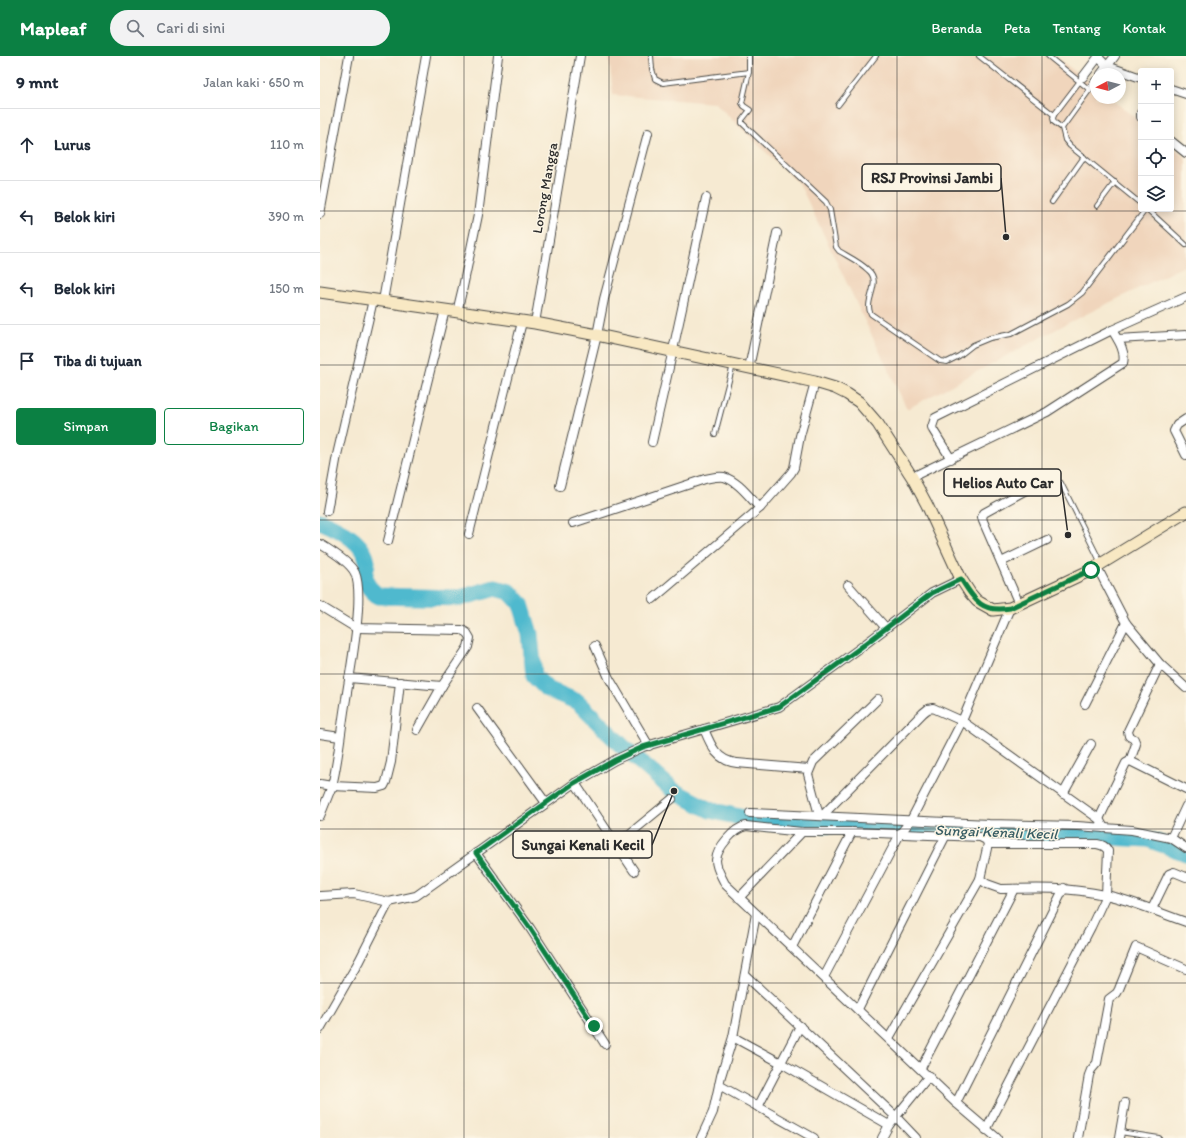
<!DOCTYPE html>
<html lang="id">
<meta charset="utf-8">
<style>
:root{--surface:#fff;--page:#f2f2f3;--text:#1f2937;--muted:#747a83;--line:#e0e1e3;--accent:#0b8043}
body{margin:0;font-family:Itim,sans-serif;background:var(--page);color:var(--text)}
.controls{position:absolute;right:12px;top:12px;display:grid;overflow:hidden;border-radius:4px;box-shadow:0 2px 10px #0003}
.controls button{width:36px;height:36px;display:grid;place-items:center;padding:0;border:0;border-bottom:1px solid var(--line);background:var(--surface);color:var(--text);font:20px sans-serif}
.compass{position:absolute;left:770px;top:12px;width:36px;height:36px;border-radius:50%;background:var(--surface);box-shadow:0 2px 10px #0003;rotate:263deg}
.stop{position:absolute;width:12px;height:12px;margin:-9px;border:3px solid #0b8043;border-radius:50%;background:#fff}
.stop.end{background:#0b8043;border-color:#fff;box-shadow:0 1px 4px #0008}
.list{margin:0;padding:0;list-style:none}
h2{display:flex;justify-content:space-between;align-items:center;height:52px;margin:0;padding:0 16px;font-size:17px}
h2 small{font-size:13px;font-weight:400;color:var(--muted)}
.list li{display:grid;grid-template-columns:26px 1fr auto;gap:12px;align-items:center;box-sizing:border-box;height:72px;padding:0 16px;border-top:1px solid var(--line)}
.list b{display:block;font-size:15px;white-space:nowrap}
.list em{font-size:13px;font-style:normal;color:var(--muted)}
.actions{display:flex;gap:8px;padding:12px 16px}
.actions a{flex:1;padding:9px 0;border:1px solid var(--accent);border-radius:4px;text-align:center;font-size:14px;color:var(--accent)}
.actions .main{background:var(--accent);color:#fff}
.icon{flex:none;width:22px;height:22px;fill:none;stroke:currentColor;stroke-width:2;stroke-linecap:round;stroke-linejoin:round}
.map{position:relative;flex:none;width:866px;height:1082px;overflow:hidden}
header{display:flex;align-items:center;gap:24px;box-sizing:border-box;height:56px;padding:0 20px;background:var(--accent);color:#fff}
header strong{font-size:19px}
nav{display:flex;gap:22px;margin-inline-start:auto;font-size:14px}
.search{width:280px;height:36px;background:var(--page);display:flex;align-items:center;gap:10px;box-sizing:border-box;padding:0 14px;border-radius:22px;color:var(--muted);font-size:15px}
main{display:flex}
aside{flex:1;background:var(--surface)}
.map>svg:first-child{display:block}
</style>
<header>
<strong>Mapleaf</strong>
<div class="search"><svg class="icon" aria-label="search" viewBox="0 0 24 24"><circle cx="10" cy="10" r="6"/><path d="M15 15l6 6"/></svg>Cari di sini</div>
<nav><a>Beranda</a><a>Peta</a><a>Tentang</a><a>Kontak</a></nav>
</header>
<main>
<aside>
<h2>9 mnt<small>Jalan kaki · 650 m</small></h2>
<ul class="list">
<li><svg class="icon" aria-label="ahead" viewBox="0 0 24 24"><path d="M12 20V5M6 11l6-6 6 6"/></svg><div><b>Lurus</b></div><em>110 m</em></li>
<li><svg class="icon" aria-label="left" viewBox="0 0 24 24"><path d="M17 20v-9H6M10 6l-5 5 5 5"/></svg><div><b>Belok kiri</b></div><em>390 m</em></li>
<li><svg class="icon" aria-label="left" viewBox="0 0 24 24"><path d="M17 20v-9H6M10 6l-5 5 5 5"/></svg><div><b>Belok kiri</b></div><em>150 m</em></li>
<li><svg class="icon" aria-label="arrive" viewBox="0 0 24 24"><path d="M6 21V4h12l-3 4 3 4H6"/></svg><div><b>Tiba di tujuan</b></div></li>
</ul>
<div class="actions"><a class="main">Simpan</a><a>Bagikan</a></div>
</aside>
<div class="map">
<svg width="866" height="1082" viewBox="0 0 866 1082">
<rect width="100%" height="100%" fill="#fcf5e5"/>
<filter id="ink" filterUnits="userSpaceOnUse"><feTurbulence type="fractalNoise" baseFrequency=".025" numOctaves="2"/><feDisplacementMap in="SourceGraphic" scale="8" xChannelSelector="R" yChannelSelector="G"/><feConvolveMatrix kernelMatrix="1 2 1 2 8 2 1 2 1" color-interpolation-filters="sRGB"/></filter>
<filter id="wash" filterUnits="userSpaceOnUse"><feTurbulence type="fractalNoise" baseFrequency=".012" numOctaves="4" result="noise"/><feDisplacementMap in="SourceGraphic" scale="16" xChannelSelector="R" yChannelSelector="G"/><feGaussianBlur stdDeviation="0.9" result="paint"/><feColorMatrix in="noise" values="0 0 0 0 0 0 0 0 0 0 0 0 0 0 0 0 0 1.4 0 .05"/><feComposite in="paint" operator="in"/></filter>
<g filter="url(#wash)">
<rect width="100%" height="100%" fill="#f6ead2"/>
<polygon fill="#f0d5bc" points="289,0 734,0 776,31 776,42 790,42 821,66 821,153 851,153 851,90 866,102 866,209 748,267 587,353 480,129 395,47 293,39"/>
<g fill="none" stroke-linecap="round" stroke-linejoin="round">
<path stroke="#50b9ce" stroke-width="17" d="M0,465C17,472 44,485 47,506C47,510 45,514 45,518C44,528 51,534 58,540L140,542L175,532L190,536L201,548L210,578L214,620L227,633L258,646L303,691L354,735L390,754L440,766L605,774H655L828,783L866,797"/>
</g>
</g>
<g filter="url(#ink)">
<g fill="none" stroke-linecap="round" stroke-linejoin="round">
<defs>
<g id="lane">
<polyline points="331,0 332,13 335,23 343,27 429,16 429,0"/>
<polyline points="659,0 734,59"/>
<polyline points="728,0 770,34"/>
<path d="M429,16L422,47L424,50L430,54L422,64V67L506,146L510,154L516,191L519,195C529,201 540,206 548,214C563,226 543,245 551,258L620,305L627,306L639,300L653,289L670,282L691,278L748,248L762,237L826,153"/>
<polyline points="763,21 734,59 733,62 734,66 742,72 745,84 750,90 821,148"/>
<polyline points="518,49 556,0"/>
<polyline points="742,72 771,32"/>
<polyline points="732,146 764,101"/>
<polyline points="777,150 795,126"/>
<polyline points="827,153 866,189"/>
<polyline points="395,378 413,309"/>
<polyline points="741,427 781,507"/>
<polyline points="800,1076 839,1082"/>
</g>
<g id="street">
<polyline points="778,1 787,10 821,22"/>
<polyline points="781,18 795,0"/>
<polyline points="763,21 779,0"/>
<polyline points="773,29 776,25"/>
<polyline points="851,33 866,38"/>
<polyline points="821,57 821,61"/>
<polyline points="851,85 866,97"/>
<polyline points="0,158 29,0"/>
<polyline points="63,245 106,0"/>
<polyline points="137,256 143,231 158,159 178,0"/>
<polyline points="215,267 260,0"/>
<polyline points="798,283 866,279"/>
<polyline points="429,312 457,177"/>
<polyline points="866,363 857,369 854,375 866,399"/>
<polyline points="332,386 353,294 386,142"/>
<polyline points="631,403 613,374 612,371 615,362 792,274 866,241"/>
<path d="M592,421L727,356L803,307C806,295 798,284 792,274"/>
<polyline points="240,430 277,279 284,243 328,77"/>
<polyline points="7,455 17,399 53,244"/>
<path d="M253,467L385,423C391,422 397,420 404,421C418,425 430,442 440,452"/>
<polyline points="149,478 202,266"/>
<polyline points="68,485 125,254"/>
<path d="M0,488C10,494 30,506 35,517C45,540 30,615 26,643C21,672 19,701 12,730L0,728"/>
<polyline points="681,506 727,484"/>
<polyline points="777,511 806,567 840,608 866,632"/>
<polyline points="528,529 566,572"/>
<polyline points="333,543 440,452 471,417 474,412 480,380 495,326"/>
<polyline points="699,548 663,465 662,461 664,457 706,434"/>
<polyline points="0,550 36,572 142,574 147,577 150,582 148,591 122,630 97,674"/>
<polyline points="275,590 289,622 329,690"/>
<polyline points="29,622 122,630"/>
<polyline points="765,648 806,567"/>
<polyline points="157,652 226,747"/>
<path d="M384,673C391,690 397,705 417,707L489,713"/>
<polyline points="0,678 20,681"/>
<polyline points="810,705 816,688 814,683 809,680 808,675 840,608"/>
<polyline points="255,727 314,815"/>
<polyline points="743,738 771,688"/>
<polyline points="430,757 669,768 757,770 812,774 851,782 866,792"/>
<polyline points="499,759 488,718 493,706 558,643"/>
<polyline points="0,760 12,730 57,732 64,730 66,726 71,706 80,626"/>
<polyline points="502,760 603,657 608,653 613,652 642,665 779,763 784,772"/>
<polyline points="779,763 806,707 810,705 866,733"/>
<polyline points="851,782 866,750"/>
<polyline points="296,789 352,743"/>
<polyline points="156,797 210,872 285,988"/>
<polyline points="0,840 34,838 69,846 96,840 255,727 295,704 323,691 459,651 540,592 612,537 641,523"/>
<polyline points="419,842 482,776"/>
<polyline points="832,853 849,818 854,816 866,821"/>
<polyline points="472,891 532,776"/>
<polyline points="425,919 576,1061 596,1082"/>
<polyline points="504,921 580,778 591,764 642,665 690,552"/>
<polyline points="538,953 626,779"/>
<polyline points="0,973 39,905 69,846"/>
<polyline points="413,981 461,1007 569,1069"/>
<polyline points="569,982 660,823"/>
<polyline points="601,1012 694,833"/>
<polyline points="399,1029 494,1082"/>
<polyline points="636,1047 744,832"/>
<polyline points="438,1051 480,970"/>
<path d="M666,1074L771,871L786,839L788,795C786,790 782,789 777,788H668"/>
<polyline points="381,1082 393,1056 401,1020 413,981 436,858"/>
<polyline points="562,1082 569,1069 609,1020"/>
<path d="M677,1082L636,1047L405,828C402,821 396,813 396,804C397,792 414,772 426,770L482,776H532L660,781L666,784L668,788L660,823L667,828L681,833C717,832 749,831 785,839C812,844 839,857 866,866"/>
<polyline points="758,1082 769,1019 771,1014 777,1007 789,943 797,937 799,933 816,891 866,913"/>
<polyline points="799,1082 805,1047"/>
</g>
<polyline id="secondary" points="0,236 215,267 277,279 495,326 515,332 527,338 539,346 558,368 592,421 607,449 641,523 650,537 657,545 673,554 690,552 771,514 866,456"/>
</defs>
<use href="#lane" stroke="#494844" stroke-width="6"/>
<use href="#street" stroke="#494844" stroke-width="10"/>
<use href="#secondary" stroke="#494844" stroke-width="13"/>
<use href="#lane" stroke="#fff" stroke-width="4"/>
<use href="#street" stroke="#fff" stroke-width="8"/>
<use href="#secondary" stroke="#f8e8c3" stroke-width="11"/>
</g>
</g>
<g fill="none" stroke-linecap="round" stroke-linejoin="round" filter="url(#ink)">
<path stroke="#0b8043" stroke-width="5" d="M274,970L210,872L156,797L254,727L295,704L323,691L459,651L540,592L612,537L641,523C655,545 662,557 690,552L771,514"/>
</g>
<path fill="none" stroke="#2b2b2b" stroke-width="1" stroke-opacity="0.55" d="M144,0V1082M289,0V1082M433,0V1082M577,0V1082M722,0V1082M0,155H866M0,309H866M0,464H866M0,618H866M0,773H866M0,927H866"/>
<g text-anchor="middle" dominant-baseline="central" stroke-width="3" stroke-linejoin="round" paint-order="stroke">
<g font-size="14" fill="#2b2b2b" stroke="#fcf5e5">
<text transform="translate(225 132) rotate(-80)">Lorong Mangga</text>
</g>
<g font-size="15" font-style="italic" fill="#385d64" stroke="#fcf5e5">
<text transform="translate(676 776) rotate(2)">Sungai Kenali Kecil</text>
</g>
</g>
<path fill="none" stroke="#2b2b2b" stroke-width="1.5" d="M686 181L681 122M748 479L741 426M354 735L332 789"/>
<g fill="#2b2b2b" stroke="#fcf5e5" stroke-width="1.5">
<circle cx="686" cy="181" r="4"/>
<circle cx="748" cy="479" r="4"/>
<circle cx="354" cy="735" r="4"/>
</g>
<g fill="#fcf5e5" stroke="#2b2b2b" stroke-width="1.5">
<rect x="542" y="108" width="139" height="27" rx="4"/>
<rect x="624" y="413" width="117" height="27" rx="4"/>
<rect x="193" y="775" width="139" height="27" rx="4"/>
</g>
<g font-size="15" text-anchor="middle" font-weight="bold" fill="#2b2b2b">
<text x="612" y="127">RSJ Provinsi Jambi</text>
<text x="683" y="432">Helios Auto Car</text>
<text x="263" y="794">Sungai Kenali Kecil</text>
</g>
</svg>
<div class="controls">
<button>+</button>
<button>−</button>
<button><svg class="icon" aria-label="locate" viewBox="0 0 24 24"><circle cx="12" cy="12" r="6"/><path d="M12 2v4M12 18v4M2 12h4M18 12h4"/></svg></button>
<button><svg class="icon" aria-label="layers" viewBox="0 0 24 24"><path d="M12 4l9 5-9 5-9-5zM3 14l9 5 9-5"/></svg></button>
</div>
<svg class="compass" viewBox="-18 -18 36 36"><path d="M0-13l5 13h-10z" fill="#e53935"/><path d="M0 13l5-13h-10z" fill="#747a83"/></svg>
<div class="stop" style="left:771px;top:514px"></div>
<div class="stop end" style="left:274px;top:970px"></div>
</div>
</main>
